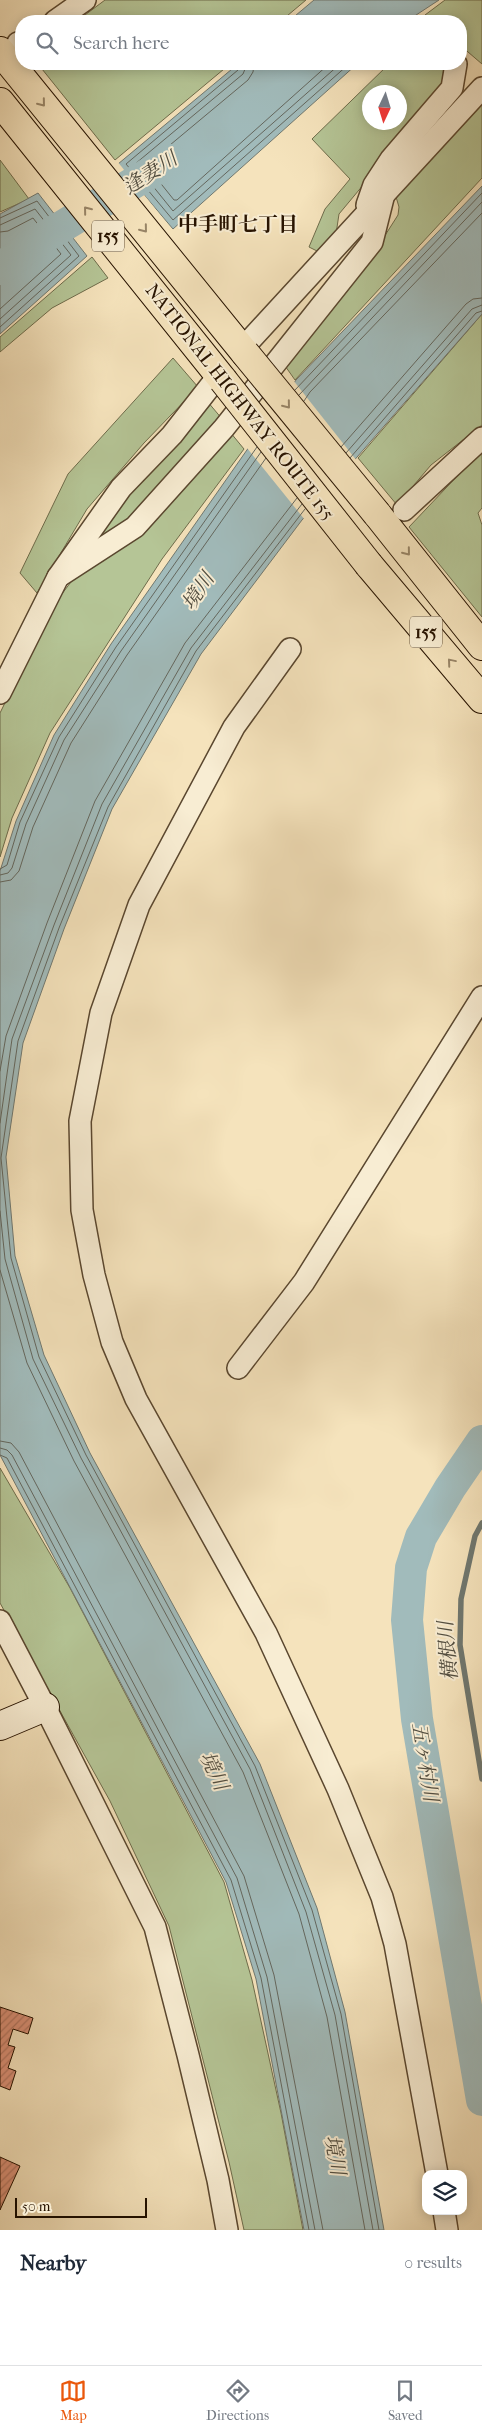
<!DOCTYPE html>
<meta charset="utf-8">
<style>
:root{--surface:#fff;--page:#f2f2f3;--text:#1f2937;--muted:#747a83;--line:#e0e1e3;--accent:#ea580c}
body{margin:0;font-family:"IM FELL French Canon","Noto Serif JP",serif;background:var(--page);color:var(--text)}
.controls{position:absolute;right:15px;bottom:15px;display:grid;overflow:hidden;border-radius:10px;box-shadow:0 2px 12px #0003}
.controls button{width:45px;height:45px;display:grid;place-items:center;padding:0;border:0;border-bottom:1px solid var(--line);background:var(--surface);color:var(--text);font:25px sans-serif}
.compass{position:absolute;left:362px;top:85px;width:45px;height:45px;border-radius:50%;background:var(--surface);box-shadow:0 2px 12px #0003;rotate:184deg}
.scale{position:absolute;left:15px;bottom:12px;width:132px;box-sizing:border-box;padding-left:5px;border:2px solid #271300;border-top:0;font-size:14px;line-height:18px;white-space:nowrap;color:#271300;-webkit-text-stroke:4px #f8edd3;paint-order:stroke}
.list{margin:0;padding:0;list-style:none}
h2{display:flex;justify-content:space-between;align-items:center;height:65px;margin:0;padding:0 20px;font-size:21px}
h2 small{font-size:16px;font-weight:400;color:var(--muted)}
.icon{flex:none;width:28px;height:28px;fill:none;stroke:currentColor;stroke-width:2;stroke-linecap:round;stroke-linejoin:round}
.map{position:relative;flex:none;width:482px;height:2230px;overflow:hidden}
.search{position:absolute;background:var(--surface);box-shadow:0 2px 12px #0003;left:15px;right:15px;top:15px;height:55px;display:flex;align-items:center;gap:12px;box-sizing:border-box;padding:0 18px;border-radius:20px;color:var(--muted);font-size:19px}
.sheet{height:135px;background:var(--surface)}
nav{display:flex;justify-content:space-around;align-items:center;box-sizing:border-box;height:70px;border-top:1px solid var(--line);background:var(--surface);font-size:14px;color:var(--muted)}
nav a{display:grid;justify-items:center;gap:2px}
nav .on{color:var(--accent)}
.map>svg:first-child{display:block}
</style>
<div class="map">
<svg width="482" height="2230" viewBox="0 0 482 2230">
<defs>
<pattern id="building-hatch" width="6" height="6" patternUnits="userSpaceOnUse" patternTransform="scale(1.25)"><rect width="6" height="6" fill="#da9177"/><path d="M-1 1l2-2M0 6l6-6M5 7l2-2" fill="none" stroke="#b1755f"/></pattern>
</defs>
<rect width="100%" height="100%" fill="#f5e3bc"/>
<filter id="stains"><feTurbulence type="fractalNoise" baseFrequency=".004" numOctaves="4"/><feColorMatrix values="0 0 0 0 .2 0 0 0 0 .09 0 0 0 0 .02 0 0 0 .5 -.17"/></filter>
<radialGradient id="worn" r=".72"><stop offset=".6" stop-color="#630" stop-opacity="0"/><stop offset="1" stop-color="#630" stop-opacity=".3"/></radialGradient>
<g fill="#b5c596" stroke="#6e6c4b" fill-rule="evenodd">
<polygon points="105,0 306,0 281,21 77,21"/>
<polygon points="445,0 482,0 482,64 461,46 461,21 432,21 425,15"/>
<polygon points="38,64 230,64 115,160"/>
<path d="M389,64H447L444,88L339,214L336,234L321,253L309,247L325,209L350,179L312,139ZM370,92H400V122H370Z"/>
<polygon points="482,97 482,178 295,380 283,363 377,248 398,215 399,207 394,190"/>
<polygon points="0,160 29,199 0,212"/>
<polygon points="92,257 108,278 52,308 0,352 0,337"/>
<polygon points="482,314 482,425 431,465 397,505 358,458"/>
<polygon points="173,358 198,387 144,443 87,509 37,593 20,573 68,474"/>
<polygon points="207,401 223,420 130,521 88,548 126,487"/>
<polygon points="230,432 244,449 162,559 50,733 12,818 0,857 0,713 52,607 77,574"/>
<polygon points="482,450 482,508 478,513 482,525 482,617 409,527"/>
<polygon points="0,1468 70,1588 224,1882 252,1980 281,2113 303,2230 244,2230 229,2162 169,1926 110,1801 0,1603"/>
</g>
<g fill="#a1bbbb" stroke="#707870">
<polygon points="314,0 439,0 407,21 289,21"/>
<polygon points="238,64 357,64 173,229 118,164"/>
<polygon points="482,186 482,314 302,520 201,654 112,809 64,929 23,1043 6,1157 15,1256 44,1355 90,1453 260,1764 317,1908 345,2012 384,2230 304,2230 256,1979 226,1882 0,1455 0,871 16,821 54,735 111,644 296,380"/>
<polygon points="38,193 87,256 0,334 0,214"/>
</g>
<g fill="#f5e3bc">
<polygon points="117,161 173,231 116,165"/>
<polygon points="293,380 357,461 305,520 247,448"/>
</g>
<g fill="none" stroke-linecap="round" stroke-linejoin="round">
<g stroke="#64675e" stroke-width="1">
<polyline points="240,64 238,70 126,164 173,220 349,64"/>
<polyline points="247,64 243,74 135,164 173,211 340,64"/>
<polyline points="254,64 253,72 248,80 146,165 174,200 177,200 329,64"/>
<polyline points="0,218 37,201 79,256 0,327"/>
<polyline points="0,225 35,209 71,255 0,319"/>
<polyline points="0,232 8,231 33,218 61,254 0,309"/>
<polyline points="295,390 482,193"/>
<polyline points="299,395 482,202"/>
<polyline points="304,401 310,392 482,213"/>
<polyline points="341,447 466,304 473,299 482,298"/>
<polyline points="346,453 472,309 482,305"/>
<polyline points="350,458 476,313 482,311"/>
<polyline points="305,509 196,651 108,807 59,928 18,1041 1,1158 11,1258 39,1357 86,1455 255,1766 312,1910 341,2014 379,2230"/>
<polyline points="0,869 7,865 20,822 59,737 116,647 257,447"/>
<polyline points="0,875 8,873 12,868 26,824 64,740 121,651 261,452"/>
<polyline points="0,882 11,880 19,871 33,827 71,743 127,655 266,458"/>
<polyline points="0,1071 6,1036 47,923 95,801 185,643 297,498"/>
<polyline points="0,1123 12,1039 54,925 102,804 191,648 302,504"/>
<polyline points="0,1211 5,1259 33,1359 81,1458 250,1769 306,1912 335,2015 373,2230"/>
<polyline points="0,1270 27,1363 74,1461 243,1772 299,1914 327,2017 365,2230"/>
<polyline points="0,1441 11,1443 19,1452 244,1876 274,1975 323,2230"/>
<polyline points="0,1448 7,1450 12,1455 237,1878 267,1977 315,2230"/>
<polyline points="0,1455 7,1458 231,1880 261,1978 309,2230"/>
</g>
<polyline stroke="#707870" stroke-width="5.5" points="482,1523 475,1536 461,1599 460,1645 482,1779"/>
<g stroke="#a1bbbb" stroke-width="32">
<polyline points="0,269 27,248 171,160"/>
<polyline points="482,1441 450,1488 421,1537 411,1568 407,1620 417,1719 482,2100"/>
</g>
</g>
<g fill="url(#building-hatch)" stroke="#271300">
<polygon points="0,2007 33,2018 28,2034 13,2029 8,2045 15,2047 8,2068 16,2071 10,2090 0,2086"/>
<polygon points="0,2157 20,2166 0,2210"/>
</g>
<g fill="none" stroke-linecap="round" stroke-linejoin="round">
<defs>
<g id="street">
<polyline points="55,21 85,0"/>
<polyline points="11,65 18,43 21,42"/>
<polyline points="367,205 374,185 391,159 452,88 456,64"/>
<polyline points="242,349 482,88"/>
<polyline points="404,510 482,438"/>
<polyline points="58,577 135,527 224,428 372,242 384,194"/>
<polyline points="290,649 234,727 139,905 101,1013 80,1121 82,1210 94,1275 112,1342 136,1399 266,1633 338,1789 382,1897 395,1944 437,2174"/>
<polyline points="0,693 58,577 121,488 172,435 219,375"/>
<polyline points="238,1368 304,1282 482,997"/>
<polyline points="0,1621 45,1707 155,1927 188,2055 218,2180 227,2230"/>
<polyline points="444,2211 447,2230"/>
</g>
<polyline id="secondary" points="0,1726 45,1707"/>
<g id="highway">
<polyline points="0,51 245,353"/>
<polyline points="0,102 223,380"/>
<polyline points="377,514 482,646"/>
<polyline points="369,565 482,699"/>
</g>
</defs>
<use href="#street" stroke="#5a472f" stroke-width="24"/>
<use href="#secondary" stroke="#271300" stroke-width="30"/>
<use href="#highway" stroke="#271300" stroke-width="30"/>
<use href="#street" stroke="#f8edd3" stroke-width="21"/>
<use href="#secondary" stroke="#f8edd3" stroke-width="28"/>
<use href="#highway" stroke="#f5e3bc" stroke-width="28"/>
<defs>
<g id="highway-bridge">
<polyline points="245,353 377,514"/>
<polyline points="223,380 369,565"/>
</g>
</defs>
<use href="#highway-bridge" stroke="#271300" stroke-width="30" stroke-linecap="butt"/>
<use href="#highway-bridge" stroke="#f5e3bc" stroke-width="28"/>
</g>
<defs><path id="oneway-chevron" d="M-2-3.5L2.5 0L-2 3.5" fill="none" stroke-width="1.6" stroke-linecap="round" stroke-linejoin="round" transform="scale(1.25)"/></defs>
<g stroke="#988567">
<use href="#oneway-chevron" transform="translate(42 103) rotate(51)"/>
<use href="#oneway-chevron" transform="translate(87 210) rotate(-129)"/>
<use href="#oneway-chevron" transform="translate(144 229) rotate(51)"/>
<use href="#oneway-chevron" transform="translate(287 405) rotate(51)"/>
<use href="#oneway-chevron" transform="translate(407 552) rotate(51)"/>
<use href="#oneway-chevron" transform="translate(451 662) rotate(-130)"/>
</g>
<g text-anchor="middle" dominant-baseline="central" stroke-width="4" stroke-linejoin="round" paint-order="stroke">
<g fill="#f8edd3" stroke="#66543f" stroke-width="1">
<rect x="92" y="220.5" width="32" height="31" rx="4"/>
<rect x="410" y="616.5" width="32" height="31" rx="4"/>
</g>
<g font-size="18" font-weight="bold" fill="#271300">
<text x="108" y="236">155</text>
<text x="426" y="632">155</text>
</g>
<g font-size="19" fill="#271300" stroke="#f8edd3">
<text transform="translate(240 402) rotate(52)">NATIONAL HIGHWAY ROUTE 155</text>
</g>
<g font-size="20" font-style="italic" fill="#524e41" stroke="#f8edd3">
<text transform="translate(150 173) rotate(-33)">逢妻川</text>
<text transform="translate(198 591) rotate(-56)">境川</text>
<text transform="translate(448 1651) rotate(-95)">横根川</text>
<text transform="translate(425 1762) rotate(81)">五ヶ村川</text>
<text transform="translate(214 1771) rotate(65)">境川</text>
<text transform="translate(335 2155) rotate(80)">境川</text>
</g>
<g font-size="20" font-weight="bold" fill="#271300" stroke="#f8edd3">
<text x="238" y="224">中手町七丁目</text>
</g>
</g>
<rect width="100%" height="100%" filter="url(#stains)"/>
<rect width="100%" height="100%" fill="url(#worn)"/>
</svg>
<div class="controls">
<button><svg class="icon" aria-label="layers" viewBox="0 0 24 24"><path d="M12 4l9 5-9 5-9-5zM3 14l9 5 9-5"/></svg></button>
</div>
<svg class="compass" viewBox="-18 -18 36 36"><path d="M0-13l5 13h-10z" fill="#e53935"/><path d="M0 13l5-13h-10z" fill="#747a83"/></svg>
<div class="scale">50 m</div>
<div class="search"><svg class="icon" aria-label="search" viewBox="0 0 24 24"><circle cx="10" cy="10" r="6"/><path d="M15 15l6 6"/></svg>Search here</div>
</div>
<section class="sheet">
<h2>Nearby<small>0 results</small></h2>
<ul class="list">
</ul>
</section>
<nav>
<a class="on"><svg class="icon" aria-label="map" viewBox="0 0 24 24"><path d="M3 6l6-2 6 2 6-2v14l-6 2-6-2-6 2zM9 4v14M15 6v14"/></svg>Map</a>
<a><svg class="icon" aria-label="directions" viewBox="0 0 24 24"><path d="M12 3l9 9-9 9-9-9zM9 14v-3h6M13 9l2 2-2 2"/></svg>Directions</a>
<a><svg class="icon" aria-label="saved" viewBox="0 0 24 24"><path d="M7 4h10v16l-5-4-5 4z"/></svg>Saved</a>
</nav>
